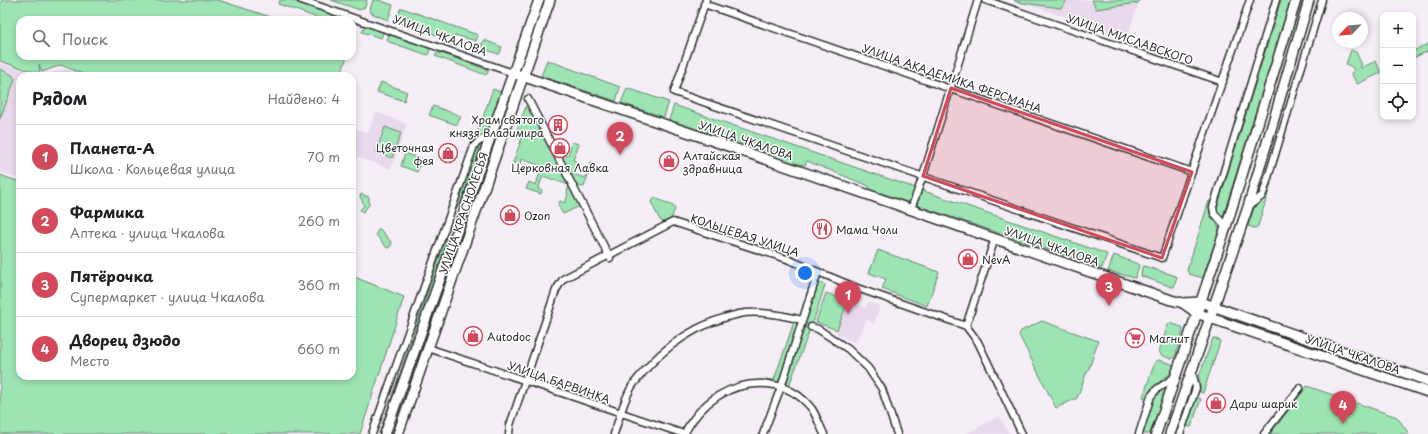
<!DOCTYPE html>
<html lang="ru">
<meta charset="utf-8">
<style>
:root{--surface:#fff;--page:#f6f6f6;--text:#202124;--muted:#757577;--line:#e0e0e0;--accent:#d1495b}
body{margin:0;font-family:"Playpen Sans",sans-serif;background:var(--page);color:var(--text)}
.controls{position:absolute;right:12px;top:12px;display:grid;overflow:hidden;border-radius:8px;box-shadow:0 2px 6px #0003}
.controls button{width:36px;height:36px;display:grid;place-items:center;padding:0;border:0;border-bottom:1px solid var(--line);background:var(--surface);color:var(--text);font:20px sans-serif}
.compass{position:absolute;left:1332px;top:12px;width:36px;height:36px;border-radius:50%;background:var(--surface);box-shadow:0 2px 6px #0003;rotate:244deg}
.you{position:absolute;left:805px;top:273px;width:14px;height:14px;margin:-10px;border:3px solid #fff;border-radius:50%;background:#1a73e8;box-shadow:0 0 0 6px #1a73e833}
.badge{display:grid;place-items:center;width:26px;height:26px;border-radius:50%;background:var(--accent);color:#fff;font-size:13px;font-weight:700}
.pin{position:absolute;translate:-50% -33px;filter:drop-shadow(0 1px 2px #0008)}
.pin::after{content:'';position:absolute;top:21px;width:14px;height:12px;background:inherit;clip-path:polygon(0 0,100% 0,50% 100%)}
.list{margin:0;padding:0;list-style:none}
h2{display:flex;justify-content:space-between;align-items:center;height:52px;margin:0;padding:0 16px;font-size:17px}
h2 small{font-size:13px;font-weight:400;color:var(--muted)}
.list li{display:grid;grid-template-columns:26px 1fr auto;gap:12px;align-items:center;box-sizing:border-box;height:64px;padding:0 16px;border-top:1px solid var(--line)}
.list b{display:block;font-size:15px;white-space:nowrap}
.list p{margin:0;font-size:13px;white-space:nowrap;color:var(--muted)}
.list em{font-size:13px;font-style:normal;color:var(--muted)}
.icon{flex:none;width:22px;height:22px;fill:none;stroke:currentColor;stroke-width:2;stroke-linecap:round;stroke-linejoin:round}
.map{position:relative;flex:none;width:1428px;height:434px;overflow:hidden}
.search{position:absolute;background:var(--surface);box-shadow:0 2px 6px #0003;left:16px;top:16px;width:340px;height:44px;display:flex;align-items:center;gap:10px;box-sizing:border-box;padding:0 14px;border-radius:12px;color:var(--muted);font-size:15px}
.panel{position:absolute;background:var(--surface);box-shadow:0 2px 6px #0003;left:16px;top:72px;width:340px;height:308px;border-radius:12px}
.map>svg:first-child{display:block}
</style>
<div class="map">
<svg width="1428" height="434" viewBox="0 0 1428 434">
<rect width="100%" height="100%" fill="#f5eef6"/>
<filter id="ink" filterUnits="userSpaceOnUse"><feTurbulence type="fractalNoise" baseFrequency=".025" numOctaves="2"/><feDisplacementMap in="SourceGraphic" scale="8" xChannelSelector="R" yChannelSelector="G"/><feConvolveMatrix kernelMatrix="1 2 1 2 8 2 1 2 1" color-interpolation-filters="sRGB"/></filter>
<g filter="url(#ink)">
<g fill="#e8d9ec">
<polygon points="1032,0 1139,0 1127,38 1030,5"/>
<polygon points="0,63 40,76 66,69 82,76 20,76 20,179 0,172"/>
<polygon points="376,112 407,124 391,169 352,155 352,127 368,133"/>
<polygon points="826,293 866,308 868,302 880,306 874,324 867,319 855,343 837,334 837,330 816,322"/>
<polygon points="1000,416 1009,434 966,434"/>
</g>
<g fill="#9de5b3" stroke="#64886f">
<polygon points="2,0 218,0 280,20 20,20 20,56 347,56 341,76 88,76 61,65 42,72 39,64 40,74 0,61 0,4"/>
<polygon points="280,0 290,0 349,20 324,20 278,4"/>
<polygon points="331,0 367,0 365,7 360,10"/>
<polygon points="373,0 378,0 393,5 388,20 371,13 370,9"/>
<polygon points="1014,0 1065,0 1066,2 1061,8 1016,2"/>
<polygon points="1092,0 1140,0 1138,3 1096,9"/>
<polygon points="1281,0 1291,0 1223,216 1218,213 1217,208"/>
<polygon points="402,8 478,35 476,41 455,35 454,38 440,36 396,22 400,9"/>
<polygon points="367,26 384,31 381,38 362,32 365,27"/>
<polygon points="389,34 427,47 430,50 428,55 389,42 387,40"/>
<polygon points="484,40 502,47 500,53 498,54 482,48 481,46"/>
<polygon points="1428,44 1428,51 1413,58 1413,51"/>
<polygon points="1351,50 1356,52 1362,65 1360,66 1361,68 1376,61 1381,73 1357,84 1351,73 1354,71 1352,67 1346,64"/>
<polygon points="437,53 441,53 488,70 488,73 486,75 435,56"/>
<polygon points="547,60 620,87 616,101 541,76"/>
<polygon points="0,69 12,75 15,79 0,119"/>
<polygon points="381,82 407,92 404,101 377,92"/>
<polygon points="627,88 669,102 664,117 621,103"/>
<path d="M493,89L501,92C497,106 491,136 475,139Z"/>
<polygon points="527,104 580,206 563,214 558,205 560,201 565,203 568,194 567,193 569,185 543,176 538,189 542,191 541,194 526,189 529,182 536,185 542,166 521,159 520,165 513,163 524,132 517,129"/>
<polygon points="674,105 1107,254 1102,268 869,189 869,186 807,161 805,165 788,162 669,120"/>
<polygon points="433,106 461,116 457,125 429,115"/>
<polygon points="385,127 401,133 392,158 376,152"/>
<polygon points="483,141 462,199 456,210 454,209 475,148"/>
<polygon points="572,142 579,144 573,160 577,162 573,174 585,178 591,162 593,162 584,187 576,186 562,159 562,157 568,155"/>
<polygon points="405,153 422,159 417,172 401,166"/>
<polygon points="0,175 20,182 20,376 352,376 352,276 404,297 360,434 0,434"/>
<polygon points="1271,184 1258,226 1255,228 1248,226 1254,208 1265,197"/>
<polygon points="361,194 369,197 369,205 363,212 360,210 364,205 360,196"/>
<polygon points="655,198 673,206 675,209 671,219 663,222 660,220 651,202"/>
<path d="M1209,201H1211C1205,222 1218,216 1219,231L1203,278L1189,274L1187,270Z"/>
<polygon points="378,229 380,229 392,243 390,247 387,248 376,235"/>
<polygon points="443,240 448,242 381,434 379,434 441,253 440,249"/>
<polygon points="878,250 939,272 927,306 882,289 886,279 869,273"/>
<polygon points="1114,255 1138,264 1139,266 1135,278 1108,271"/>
<polygon points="1144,266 1176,276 1177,278 1174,287 1172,287 1141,276 1142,267"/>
<polygon points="817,282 825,285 812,326 804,323"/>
<polygon points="826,293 848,301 837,330 816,322"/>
<polygon points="1042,321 1098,341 1089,369 1088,369 1077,398 1056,408 1019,335 1021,331"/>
<polygon points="794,322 798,323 779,385 765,382 765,379 774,380"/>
<polygon points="1170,323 1182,327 1183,330 1175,357 1171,359 1161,355 1159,351 1168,325"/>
<polygon points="803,326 810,329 789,386 784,385"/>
<path d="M1213,338L1219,340L1220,342L1203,393L1200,392C1198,387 1201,382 1199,376Z"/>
<polygon points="1159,360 1175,365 1172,372 1151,389 1148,399 1143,397 1155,362"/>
<polygon points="1166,386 1167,387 1150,434 1142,434 1154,397"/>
<polygon points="1307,386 1397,417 1409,434 1270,434"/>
<polygon points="1198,398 1201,399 1191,427 1185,426 1195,400"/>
</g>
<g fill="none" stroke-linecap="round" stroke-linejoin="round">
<defs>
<g id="street">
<polyline points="301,0 513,73"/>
<polyline points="706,0 674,92 1162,258 1250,0"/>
<polyline points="985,0 1223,82"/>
<polyline points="704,4 1192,172"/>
<polyline points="528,99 610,258"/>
<polyline points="1249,206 1262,196 1264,191 1322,0"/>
<polyline points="911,209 923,176 978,0"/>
<polyline points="1226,227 1214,213 1213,207 1276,0"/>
<polyline points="966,326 995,238"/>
<polyline points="811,327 818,329 848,349 868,368 882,389 897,434"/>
<path d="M428,348L684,434C701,402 730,381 768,384C785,386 801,395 812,409C817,417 820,426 824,434"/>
<polyline points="372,434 474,146 478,142 491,135"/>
<polyline points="509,434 510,425 556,290 563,279 673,222 787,259 857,288 966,326 978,342 1022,434"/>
<path d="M614,434C619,419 623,402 631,388C633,384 637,380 640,376C665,345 700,322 739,314C759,310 783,315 802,320"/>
<polyline points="763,434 781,387 817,275"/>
<polyline points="1139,434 1151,396 1157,389 1175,377"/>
<polyline points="1180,434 1196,388 1192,371"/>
<polyline points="1264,434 1300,388"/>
</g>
<g id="secondary">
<polyline points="513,73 702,137 1171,300 1183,303 1201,302 1428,381"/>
<polyline points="1183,303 1197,313 1210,318 1428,392"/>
<polyline points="385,434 539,0"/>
<polyline points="398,434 550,0"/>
<polyline points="1156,434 1226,227 1296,0"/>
<polyline points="1170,434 1248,207 1309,0"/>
</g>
</defs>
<use href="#street" stroke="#2b2b2b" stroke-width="9"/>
<use href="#secondary" stroke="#2b2b2b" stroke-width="12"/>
<use href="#street" stroke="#fff" stroke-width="6"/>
<use href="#secondary" stroke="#fff" stroke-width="9"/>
</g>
</g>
<path fill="#d1495b" fill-opacity="0.2" stroke="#d1495b" stroke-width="3" stroke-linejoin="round" d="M951,88L1192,172L1162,258L923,176Z"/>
<defs>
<symbol id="building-ring" viewBox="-11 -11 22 22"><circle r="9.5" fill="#fff" stroke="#d1495b" stroke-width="1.5"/><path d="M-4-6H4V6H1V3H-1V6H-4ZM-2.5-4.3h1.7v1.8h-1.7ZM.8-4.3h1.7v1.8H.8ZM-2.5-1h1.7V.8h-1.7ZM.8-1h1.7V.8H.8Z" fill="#d1495b"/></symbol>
<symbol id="shop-ring" viewBox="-11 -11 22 22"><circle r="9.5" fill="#fff" stroke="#d1495b" stroke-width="1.5"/><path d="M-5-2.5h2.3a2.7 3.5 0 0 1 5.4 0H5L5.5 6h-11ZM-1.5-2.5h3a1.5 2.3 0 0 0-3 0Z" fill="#d1495b"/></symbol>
<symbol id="restaurant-ring" viewBox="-11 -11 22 22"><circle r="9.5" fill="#fff" stroke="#d1495b" stroke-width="1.5"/><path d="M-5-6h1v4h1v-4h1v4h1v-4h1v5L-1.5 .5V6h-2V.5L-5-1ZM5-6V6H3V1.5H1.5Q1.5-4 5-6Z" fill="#d1495b"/></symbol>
<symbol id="supermarket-ring" viewBox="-11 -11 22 22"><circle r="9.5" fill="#fff" stroke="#d1495b" stroke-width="1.5"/><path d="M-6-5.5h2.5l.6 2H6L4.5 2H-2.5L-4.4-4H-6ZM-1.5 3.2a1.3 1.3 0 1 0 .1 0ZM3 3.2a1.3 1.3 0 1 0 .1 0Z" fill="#d1495b"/></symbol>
</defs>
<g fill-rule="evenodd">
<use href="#building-ring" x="547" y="114" width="22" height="22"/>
<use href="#shop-ring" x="549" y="137" width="22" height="22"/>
<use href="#shop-ring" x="437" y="142" width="22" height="22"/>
<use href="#shop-ring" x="658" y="150" width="22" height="22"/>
<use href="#shop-ring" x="499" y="204" width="22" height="22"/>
<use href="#restaurant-ring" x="811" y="218" width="22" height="22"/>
<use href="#shop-ring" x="957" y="248" width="22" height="22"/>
<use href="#shop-ring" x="462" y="325" width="22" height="22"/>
<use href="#supermarket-ring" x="1124" y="327" width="22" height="22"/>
<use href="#shop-ring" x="1205" y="392" width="22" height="22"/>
</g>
<g text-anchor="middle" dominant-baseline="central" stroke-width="3" stroke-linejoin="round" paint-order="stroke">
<g font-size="11" fill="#2b2b2b" stroke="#fff">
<text transform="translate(440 35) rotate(20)">УЛИЦА ЧКАЛОВА</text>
<text transform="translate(1130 39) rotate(19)">УЛИЦА МИСЛАВСКОГО</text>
<text transform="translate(952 78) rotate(19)">УЛИЦА АКАДЕМИКА ФЕРСМАНА</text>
<text transform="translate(746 140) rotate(19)">УЛИЦА ЧКАЛОВА</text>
<text transform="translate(463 213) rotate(-71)">УЛИЦА КРАСНОЛЕСЬЯ</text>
<text transform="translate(745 235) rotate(18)">КОЛЬЦЕВАЯ УЛИЦА</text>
<text transform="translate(1052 246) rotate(19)">УЛИЦА ЧКАЛОВА</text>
<text transform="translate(1353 354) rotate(19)">УЛИЦА ЧКАЛОВА</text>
<text transform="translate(559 382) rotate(19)">УЛИЦА БАРВИНКА</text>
</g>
<g font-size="11" fill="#2b2b2b" stroke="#fff" text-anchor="start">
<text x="544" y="119" text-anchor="end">Храм святого<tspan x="544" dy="13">князя Владимира</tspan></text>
<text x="434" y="147" text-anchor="end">Цветочная<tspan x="434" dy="13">фея</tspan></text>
<text x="683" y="155">Алтайская<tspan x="683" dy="13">здравница</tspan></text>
<text x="560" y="167" text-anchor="middle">Церковная Лавка</text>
<text x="524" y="215">Ozon</text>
<text x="836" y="229">Мама Чоли</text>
<text x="982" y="259">NevA</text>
<text x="487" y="336">Autodoc</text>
<text x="1149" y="338">Магнит</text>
<text x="1230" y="403">Дари шарик</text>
</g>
</g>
</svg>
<div class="controls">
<button>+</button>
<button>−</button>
<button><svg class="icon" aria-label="locate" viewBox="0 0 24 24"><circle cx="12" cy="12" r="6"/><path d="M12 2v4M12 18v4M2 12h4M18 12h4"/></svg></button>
</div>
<svg class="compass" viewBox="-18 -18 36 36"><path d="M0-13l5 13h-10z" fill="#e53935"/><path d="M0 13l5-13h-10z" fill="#757577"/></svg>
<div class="you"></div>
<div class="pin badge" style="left:848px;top:314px">1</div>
<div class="pin badge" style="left:620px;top:155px">2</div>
<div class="pin badge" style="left:1109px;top:306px">3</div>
<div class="pin badge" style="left:1343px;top:424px">4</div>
<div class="search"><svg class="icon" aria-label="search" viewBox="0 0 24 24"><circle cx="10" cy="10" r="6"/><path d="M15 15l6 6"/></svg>Поиск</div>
<section class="panel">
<h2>Рядом<small>Найдено: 4</small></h2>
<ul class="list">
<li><span class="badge">1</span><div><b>Планета-А</b><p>Школа · Кольцевая улица</p></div><em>70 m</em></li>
<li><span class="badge">2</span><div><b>Фармика</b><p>Аптека · улица Чкалова</p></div><em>260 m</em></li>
<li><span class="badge">3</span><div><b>Пятёрочка</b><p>Супермаркет · улица Чкалова</p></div><em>360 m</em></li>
<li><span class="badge">4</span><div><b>Дворец дзюдо</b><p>Место</p></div><em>660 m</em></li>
</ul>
</section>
</div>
